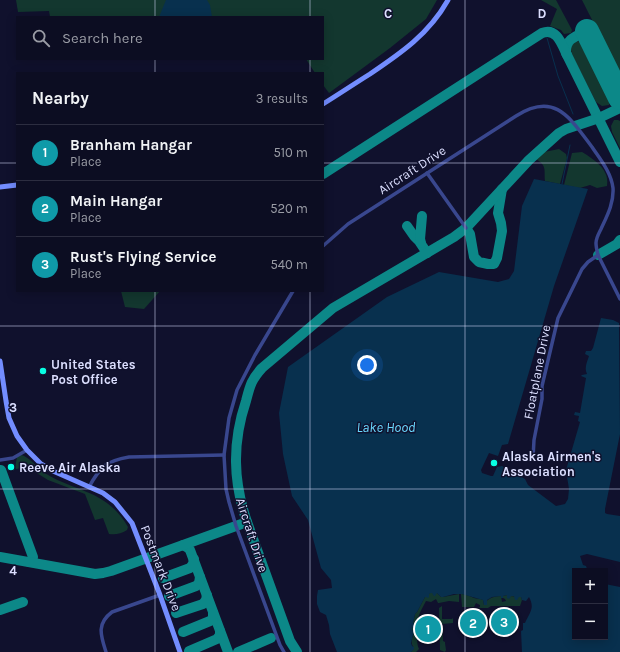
<!DOCTYPE html>
<meta charset="utf-8">
<style>
:root{--surface:#0c0d22;--page:#15162a;--text:#f1f3f6;--muted:#9a9ca5;--line:#2c2d40;--accent:#db2777}
body{margin:0;font-family:Karla,sans-serif;background:var(--page);color:var(--text)}
.controls{position:absolute;right:12px;bottom:12px;display:grid;overflow:hidden;border-radius:0px;box-shadow:0 2px 10px #0003}
.controls button{width:36px;height:36px;display:grid;place-items:center;padding:0;border:0;border-bottom:1px solid var(--line);background:var(--surface);color:var(--text);font:20px sans-serif}
.you{position:absolute;left:367px;top:365px;width:14px;height:14px;margin:-10px;border:3px solid #fff;border-radius:50%;background:#1a73e8;box-shadow:0 0 0 6px #1a73e833}
.badge{display:grid;place-items:center;width:26px;height:26px;border-radius:50%;background:var(--accent);color:#fff;font-size:13px;font-weight:700}
.pin{position:absolute;translate:-50% -50%;border:2px solid #fff;box-shadow:0 1px 4px #0006}
.list{margin:0;padding:0;list-style:none}
h2{display:flex;justify-content:space-between;align-items:center;height:52px;margin:0;padding:0 16px;font-size:17px}
h2 small{font-size:13px;font-weight:400;color:var(--muted)}
.list li{display:grid;grid-template-columns:26px 1fr auto;gap:12px;align-items:center;box-sizing:border-box;height:56px;padding:0 16px;border-top:1px solid var(--line)}
.list b{display:block;font-size:15px;white-space:nowrap}
.list p{margin:0;font-size:13px;white-space:nowrap;color:var(--muted)}
.list em{font-size:13px;font-style:normal;color:var(--muted)}
.icon{flex:none;width:22px;height:22px;fill:none;stroke:currentColor;stroke-width:2;stroke-linecap:round;stroke-linejoin:round}
.map{position:relative;flex:none;width:620px;height:652px;overflow:hidden}
.search{position:absolute;background:var(--surface);box-shadow:0 2px 10px #0003;left:16px;top:16px;width:308px;height:44px;display:flex;align-items:center;gap:10px;box-sizing:border-box;padding:0 14px;border-radius:0px;color:var(--muted);font-size:15px}
.panel{position:absolute;background:var(--surface);box-shadow:0 2px 10px #0003;left:16px;top:72px;width:308px;height:220px;border-radius:0px}
.map>svg:first-child{display:block}
</style>
<div class="map">
<svg width="620" height="652" viewBox="0 0 620 652">
<rect width="100%" height="100%" fill="#10112d"/>
<g fill="#13372f">
<polygon points="16,0 437,0 426,19 390,48 329,93 323,85 323,73 315,73 306,59 323,59 323,17 50,17 49,11 18,12"/>
<polygon points="541,0 556,0 572,30 571,33 564,34 561,30 550,26 557,9"/>
<polygon points="582,0 620,0 620,75"/>
<polygon points="577,41 580,42 610,100 609,105 602,106 596,102 572,55 570,46"/>
<polygon points="614,120 618,120 620,121 620,148 612,132 611,126"/>
<path d="M559,149L566,154L567,158L560,184L545,181C544,169 547,166 536,159L544,152Z"/>
<path d="M582,152C595,160 610,170 607,186L597,188L590,185L580,188L564,185L572,153Z"/>
<polygon points="121,291 160,291 144,309 125,307"/>
<path d="M21,455C28,456 37,467 43,472C76,493 106,489 128,527L127,530C121,534 115,535 109,534L103,518L95,520L85,494L48,480L27,467L16,469L15,468L17,457Z"/>
<path d="M430,593H437L441,597H443L459,594V602L449,601L439,603H438L436,599L431,602L426,601C423,607 419,613 418,619C416,625 416,643 419,649L416,652H411L414,648C410,643 412,638 414,632L412,630V628L415,624L413,623L415,614L417,612L425,597Z"/>
<path d="M461,594C466,594 469,596 474,598C477,599 480,598 483,600L484,605C489,597 492,597 501,596L502,602L506,601L505,599L503,598V596L507,595V598L510,596L521,597L522,600L520,606H491L488,608H478L480,607V605L476,603L474,607H462Z"/>
<polygon points="442,606 442,619 452,619 453,618 453,623 442,624 443,641 445,642 445,643 446,650 445,652 440,650 439,608"/>
</g>
<g fill="#08304e">
<polygon points="166,0 207,0 210,5 212,17 159,17"/>
<path d="M534,179L588,189L554,286L508,444L502,445L498,456L489,453L481,470L482,473L491,476H493L497,467L502,466L525,479L528,485L556,506L565,504L568,499L569,489L566,470L580,422L578,421L579,416L574,415L575,412L580,413L586,378L581,376L582,375L587,374C584,368 587,362 589,356L585,354L586,351H591L593,348L601,318L613,320L619,323L620,434L605,509V513L607,514L620,516V562L587,554L580,556L583,565L586,566L587,569L584,571H575V637H605V584L620,587V652H522L521,631L523,630V623H525C530,612 535,608 529,597L526,601L522,600L521,597H519L517,600H515L514,596H511L509,599L507,598V595L503,596V598H501V596L492,597L487,600V605H484L483,600L462,594H454L443,597H441L437,593L436,594L435,596H434L432,593H431L429,594V597L428,598L426,597H425L417,612L415,614L413,623L415,624L414,627L412,628V630L414,631L411,643L412,646L414,647V649L411,652H337L330,634L329,625L326,615L320,612L317,604V596L318,590L332,588L331,580L321,568L308,520L292,496L283,454L279,413L288,367L387,297L439,272L498,282L509,279L514,271L522,206Z"/>
</g>
<g fill="none" stroke-linecap="round" stroke-linejoin="round">
<g stroke="#08304e" stroke-width="1">
<polyline points="547,38 558,76 573,114"/>
<polyline points="562,184 570,145"/>
</g>
<g stroke="#0c8888" stroke-width="10">
<path d="M587,31C576,36 565,39 566,53L620,162"/>
<path d="M323,174L542,33C557,27 562,45 567,55"/>
<polyline points="407,226 414,236 419,241 427,253"/>
<polyline points="466,228 470,234 474,257 479,262 488,264 494,264 497,258 502,231 501,223 498,213 502,189"/>
<polyline points="421,243 420,239 422,216"/>
<polyline points="598,255 617,244 620,240"/>
<polyline points="1,470 33,557 31,561 29,562"/>
<polyline points="183,545 188,548 190,550 228,652"/>
<polyline points="0,557 95,574 103,573 111,571 247,522"/>
<polyline points="163,578 190,568 193,564 194,559"/>
<polyline points="169,596 196,586 199,583 200,577"/>
<polyline points="0,610 23,602"/>
<polyline points="176,613 203,604 206,600 207,595"/>
<polyline points="183,632 210,621 213,618 213,613"/>
<polyline points="189,651 217,639 220,635 220,631"/>
<polyline points="238,652 271,638"/>
<path d="M297,652L290,641L247,522C233,481 232,443 246,401C250,386 251,380 262,368L333,308L454,237L466,228L529,160L559,133L566,129L599,118L620,108"/>
</g>
<polyline stroke="#0c8888" stroke-width="24" points="587,31 620,98"/>
<g stroke="#39478e" stroke-width="3.5">
<polyline points="427,173 466,228"/>
<path d="M323,246L348,224L516,116C555,91 570,118 592,147C600,159 611,172 613,188C614,203 607,216 601,229C599,233 596,238 596,243C596,247 597,251 598,255L620,299"/>
<polyline points="533,458 534,440 542,399 542,386 558,318 582,269 588,262 598,255"/>
<polyline points="0,460 13,458 27,450"/>
<path d="M89,487C100,467 106,461 129,457L224,455"/>
<path d="M106,652C101,636 96,624 112,612L160,595"/>
<polyline points="284,652 280,645 236,526 229,502 226,489 224,455 229,418 237,390 255,355 293,291"/>
</g>
<g stroke="#738dff" stroke-width="5">
<path d="M323,104C339,94 354,84 370,74C401,53 429,34 448,0"/>
<polyline points="0,187 17,185"/>
<polyline points="0,361 6,401 9,418 17,436 27,450 41,464 53,471 103,493 115,502 132,523 160,595 180,652"/>
</g>
</g>
<path fill="none" stroke="#dcdfff" stroke-width="1" stroke-opacity="0.55" d="M155,0V17M310,0V17M465,0V652M155,59V73M310,59V73M0,163H17M323,163H620M155,291V652M310,291V652M0,326H620M0,489H620"/>
<g fill="#08ffe4" stroke="#10112d" stroke-width="1.5">
<circle cx="43" cy="371" r="4"/>
<circle cx="494" cy="463" r="4"/>
<circle cx="11" cy="467" r="4"/>
</g>
<g text-anchor="middle" dominant-baseline="central" stroke-width="3" stroke-linejoin="round" paint-order="stroke">
<g font-size="13" fill="#dcdfff" stroke="#10112d">
<text transform="translate(412 170) rotate(-33)">Aircraft Drive</text>
<text transform="translate(537 372) rotate(-79)">Floatplane Drive</text>
<text transform="translate(252 535) rotate(72)">Aircraft Drive</text>
<text transform="translate(161 568) rotate(69)">Postmark Drive</text>
</g>
<g font-size="13" font-weight="bold" fill="#dcdfff" stroke="#10112d" text-anchor="start">
<text x="51" y="364">United States<tspan x="51" dy="15">Post Office</tspan></text>
<text x="502" y="456">Alaska Airmen's<tspan x="502" dy="15">Association</tspan></text>
<text x="19" y="467">Reeve Air Alaska</text>
</g>
<g font-size="14" font-style="italic" fill="#6ad9ff" stroke="#10112d">
<text x="386" y="427">Lake Hood</text>
</g>
</g>
<g font-size="13" text-anchor="middle" font-weight="bold" fill="#dcdfff" stroke="#10112d" stroke-width="3" stroke-linejoin="round" paint-order="stroke">
<text x="388" y="18">C</text>
<text x="542" y="18">D</text>
<text x="13" y="412">3</text>
<text x="13" y="575">4</text>
</g>
</svg>
<div class="controls">
<button>+</button>
<button>−</button>
</div>
<div class="you"></div>
<div class="pin badge" style="left:428px;top:629px;background:#0f9aa8">1</div>
<div class="pin badge" style="left:473px;top:623px;background:#0f9aa8">2</div>
<div class="pin badge" style="left:504px;top:622px;background:#0f9aa8">3</div>
<div class="search"><svg class="icon" aria-label="search" viewBox="0 0 24 24"><circle cx="10" cy="10" r="6"/><path d="M15 15l6 6"/></svg>Search here</div>
<section class="panel">
<h2>Nearby<small>3 results</small></h2>
<ul class="list">
<li><span class="badge" style="background:#0f9aa8">1</span><div><b>Branham Hangar</b><p>Place</p></div><em>510 m</em></li>
<li><span class="badge" style="background:#0f9aa8">2</span><div><b>Main Hangar</b><p>Place</p></div><em>520 m</em></li>
<li><span class="badge" style="background:#0f9aa8">3</span><div><b>Rust's Flying Service</b><p>Place</p></div><em>540 m</em></li>
</ul>
</section>
</div>
